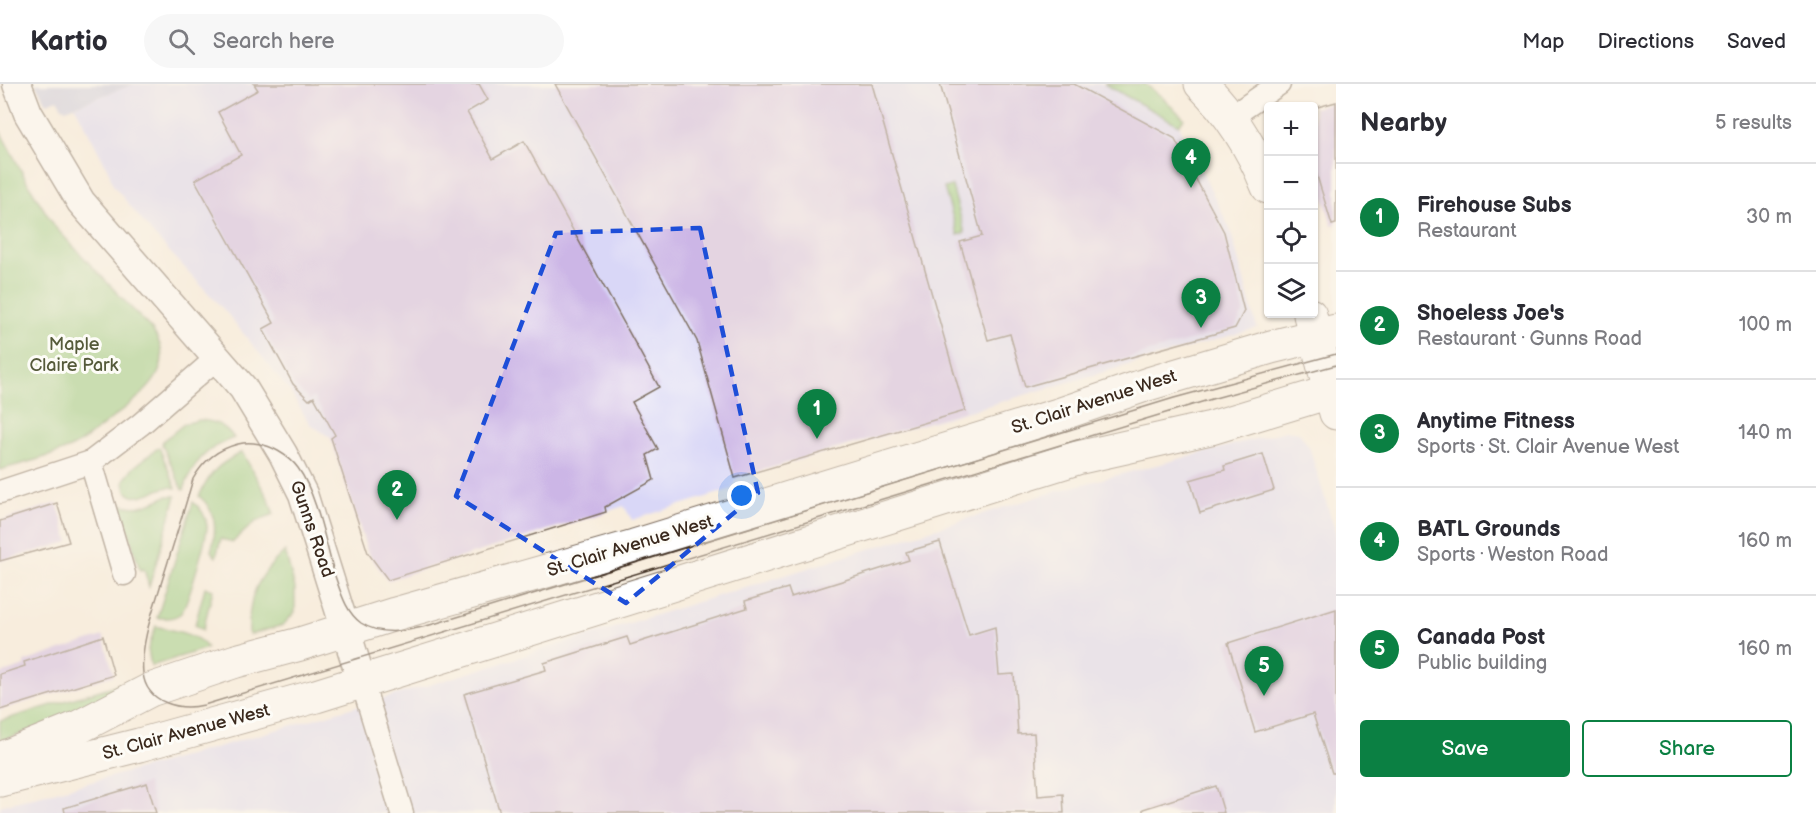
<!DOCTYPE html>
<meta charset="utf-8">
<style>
:root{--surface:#fff;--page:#f7f7f7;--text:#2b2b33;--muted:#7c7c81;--line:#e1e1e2;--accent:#0b8043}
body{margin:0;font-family:"Balsamiq Sans",sans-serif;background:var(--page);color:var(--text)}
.controls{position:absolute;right:18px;top:18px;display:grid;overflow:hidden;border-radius:6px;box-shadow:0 2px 4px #0004}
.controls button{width:54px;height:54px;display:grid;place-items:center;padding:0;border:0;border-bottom:2px solid var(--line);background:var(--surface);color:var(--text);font:30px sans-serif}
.you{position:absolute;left:742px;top:412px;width:21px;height:21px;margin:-15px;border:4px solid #fff;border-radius:50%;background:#1a73e8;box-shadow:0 0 0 9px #1a73e833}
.badge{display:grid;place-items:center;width:39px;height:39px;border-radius:50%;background:var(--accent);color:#fff;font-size:20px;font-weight:700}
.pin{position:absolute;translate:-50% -50px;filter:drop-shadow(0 2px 3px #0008)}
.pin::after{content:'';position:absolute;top:32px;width:21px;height:18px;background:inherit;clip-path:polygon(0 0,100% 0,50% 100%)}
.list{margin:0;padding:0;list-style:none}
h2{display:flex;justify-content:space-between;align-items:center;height:78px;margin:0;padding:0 24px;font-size:26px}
h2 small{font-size:20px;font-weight:400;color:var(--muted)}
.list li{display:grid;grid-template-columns:39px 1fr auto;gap:18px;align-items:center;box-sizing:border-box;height:108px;padding:0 24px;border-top:2px solid var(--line)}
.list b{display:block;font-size:22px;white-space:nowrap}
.list p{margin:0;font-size:20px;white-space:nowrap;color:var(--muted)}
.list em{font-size:20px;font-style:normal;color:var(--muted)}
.actions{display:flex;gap:12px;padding:18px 24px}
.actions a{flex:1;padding:14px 0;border:2px solid var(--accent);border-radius:6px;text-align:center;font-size:21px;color:var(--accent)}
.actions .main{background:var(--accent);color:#fff}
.icon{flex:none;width:33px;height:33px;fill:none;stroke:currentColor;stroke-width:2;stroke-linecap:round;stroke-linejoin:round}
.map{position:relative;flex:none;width:1336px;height:729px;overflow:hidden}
header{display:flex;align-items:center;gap:36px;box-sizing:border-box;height:84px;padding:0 30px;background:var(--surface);border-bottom:2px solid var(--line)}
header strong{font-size:28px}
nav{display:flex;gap:33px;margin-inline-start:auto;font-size:21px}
.search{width:420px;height:54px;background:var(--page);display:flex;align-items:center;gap:15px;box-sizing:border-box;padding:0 21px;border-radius:33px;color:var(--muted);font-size:22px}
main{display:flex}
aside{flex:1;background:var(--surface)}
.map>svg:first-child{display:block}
</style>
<header>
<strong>Kartio</strong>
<div class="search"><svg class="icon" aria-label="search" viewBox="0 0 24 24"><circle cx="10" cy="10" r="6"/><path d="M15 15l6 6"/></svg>Search here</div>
<nav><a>Map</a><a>Directions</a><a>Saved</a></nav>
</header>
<main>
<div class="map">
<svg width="1336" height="729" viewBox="0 0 1336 729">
<rect width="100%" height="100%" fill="#fdfcf7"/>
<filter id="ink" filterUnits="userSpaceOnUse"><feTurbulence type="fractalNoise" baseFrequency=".0167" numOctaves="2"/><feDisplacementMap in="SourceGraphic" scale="12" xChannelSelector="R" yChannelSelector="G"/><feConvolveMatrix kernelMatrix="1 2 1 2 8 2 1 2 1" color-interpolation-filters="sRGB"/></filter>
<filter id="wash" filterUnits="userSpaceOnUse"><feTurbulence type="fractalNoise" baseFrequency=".008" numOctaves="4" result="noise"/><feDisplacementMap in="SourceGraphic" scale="24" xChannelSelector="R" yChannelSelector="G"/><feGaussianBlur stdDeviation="1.35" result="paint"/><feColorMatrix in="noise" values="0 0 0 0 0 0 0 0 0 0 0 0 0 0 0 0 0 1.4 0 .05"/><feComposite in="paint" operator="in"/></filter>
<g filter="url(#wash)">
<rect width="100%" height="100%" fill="#f8eddd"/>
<g fill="#d9d7f7">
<polygon points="135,0 1145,0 1162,13 1184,34 1179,41 1230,145 1257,244 736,394 732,405 632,436 624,422 388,496 344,392 343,392 331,354 310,340 289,306 226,228 153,150 113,101 109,88 75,22"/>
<polygon points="1286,347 1294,347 1300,350 1309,363 1336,450 1336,729 0,729 0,722 159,680 426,602 1057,407"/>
</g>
<polygon fill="#c0c2dd" points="35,0 135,0 66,25 62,23 57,15 47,19"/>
<g fill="#93ca7c" stroke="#677a4d" stroke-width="1.5">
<polygon points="1104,0 1145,0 1162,13 1184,34 1179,41"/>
<path d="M0,47L30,103L55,143L153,247C179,286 143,310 115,332C102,342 89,354 74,362C52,373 24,379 0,386Z"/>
<polygon points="952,102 965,149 958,151 944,104"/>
<path d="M199,336C215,337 225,341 234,354C207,363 192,379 184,406L182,405L162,360L163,357L184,340Z"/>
<path d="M159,363L176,404C171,403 166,403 161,405C146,410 125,423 124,396L133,384Z"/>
<path d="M242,368L268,414L274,430L255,438L233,458L221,455L216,473L211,467C217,446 217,427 199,412C212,386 216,382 242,368Z"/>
<path d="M167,412H176L149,503L144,485L140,486L120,420C138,427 151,419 167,412Z"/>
<path d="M193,418C201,424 206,431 207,442C207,453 187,524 180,530C173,535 165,534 157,534Z"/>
<path d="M285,467L295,504V528L283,541L249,551C247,514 257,492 285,467Z"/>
<polygon points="205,503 213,506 203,546 195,541"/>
<path d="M156,542C172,547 198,549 207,564L151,582L148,565Z"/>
<path d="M133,596L135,599C91,622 47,642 0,657V637Z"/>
</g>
<g id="blocks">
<g fill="#ccb6e6">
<polygon points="254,0 479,0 488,16 467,28 493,75 524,57 659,303 632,318 658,365 647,371 654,396 605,423 606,428 388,496 368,469 331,354 335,351 314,313 309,316 293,300 263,245 274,239 195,96 241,71 218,28 258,6"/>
<polygon points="555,0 872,0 965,327 735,394 697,257"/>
<polygon points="940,0 1074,0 1174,54 1224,148 1244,227 1235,244 1025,303 1010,250 988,256 960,158 982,152"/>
<polygon points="1336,18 1336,140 1332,141 1314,82 1314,24"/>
<polygon points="1263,370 1274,406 1200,429 1190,396 1225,386 1224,382"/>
<polygon points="57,419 69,458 0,477 0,437"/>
<polygon points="940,458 969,551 995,543 999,591 1014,590 1018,650 1034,649 1038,712 1063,710 1064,729 500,729 464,610 546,586 544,579 627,553 630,561 747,524 745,517 788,504 791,513 909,476 906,468"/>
<polygon points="1336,525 1336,689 1332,689 1313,630 1255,648 1228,559"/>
<polygon points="103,552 114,591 0,626 0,590 25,582 24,578"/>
<polygon points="147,699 156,729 65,729 64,724"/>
<polygon points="1216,702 1224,729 1143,729 1143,725"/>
</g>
</g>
</g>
<g filter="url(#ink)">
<use href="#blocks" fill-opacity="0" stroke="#7d6e61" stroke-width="1.5"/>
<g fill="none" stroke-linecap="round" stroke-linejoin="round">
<defs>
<g id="minor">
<polyline points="1231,33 1279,0"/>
<polyline points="91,378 124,490"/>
<polyline points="0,408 91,378 141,340 217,274"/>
<polyline points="362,598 402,729"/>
</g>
<polyline id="tertiary" points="17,0 28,29 81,118 243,304 283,370 303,410 362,598"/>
<g id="secondary">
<path d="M1201,0C1232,30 1252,64 1268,103"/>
<polyline points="1310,231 1336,329"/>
<polyline points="0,675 79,643 150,606 236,577 300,560 395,530 634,462 1058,331 1148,300 1271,263 1336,247"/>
<polyline points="0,696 139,661 316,612 1077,374 1211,344 1336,306"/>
</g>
</defs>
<use href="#minor" stroke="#7d6e61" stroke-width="25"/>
<use href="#tertiary" stroke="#7d6e61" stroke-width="31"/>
<use href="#secondary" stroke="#7d6e61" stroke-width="35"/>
<use href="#minor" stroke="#fff" stroke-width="22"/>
<use href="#tertiary" stroke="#fff" stroke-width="28"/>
<use href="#secondary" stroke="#fff" stroke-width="33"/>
<path stroke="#3b2a1e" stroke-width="1.5" d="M1336,270L1174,314L454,534C426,542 388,557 361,539C346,528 341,509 335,492C326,461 317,410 298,384C293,377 285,371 278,367C266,360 251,357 238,360C218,365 203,377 193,395C183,430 172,465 161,500C153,526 140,562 143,589C146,619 180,627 204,621L1215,314L1336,281"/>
</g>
</g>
<path d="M0 0H1336V729H0ZM700,144L758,409L626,519L456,412L556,149Z" fill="#f8eddd" fill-opacity=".55" fill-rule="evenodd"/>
<path fill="none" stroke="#1d4ed8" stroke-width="4.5" stroke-dasharray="12 8" stroke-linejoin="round" d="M700,144L758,409L626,519L456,412L556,149Z"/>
<g text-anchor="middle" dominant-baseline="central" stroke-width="6" stroke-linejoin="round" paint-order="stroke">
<g font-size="18" fill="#555a3a" stroke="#fdfcf7">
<text x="74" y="260">Maple<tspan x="74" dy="21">Claire Park</tspan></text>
</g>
<g font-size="18" fill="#3b2a1e" stroke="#fdfcf7">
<text transform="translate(1094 318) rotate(-18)">St. Clair Avenue West</text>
<text transform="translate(312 445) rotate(71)">Gunns Road</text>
<text transform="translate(630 462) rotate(-17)">St. Clair Avenue West</text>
<text transform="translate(186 648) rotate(-15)">St. Clair Avenue West</text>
</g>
</g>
</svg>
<div class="controls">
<button>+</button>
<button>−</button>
<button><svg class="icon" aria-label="locate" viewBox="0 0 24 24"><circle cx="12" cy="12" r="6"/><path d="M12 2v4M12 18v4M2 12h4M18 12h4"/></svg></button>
<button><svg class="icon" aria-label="layers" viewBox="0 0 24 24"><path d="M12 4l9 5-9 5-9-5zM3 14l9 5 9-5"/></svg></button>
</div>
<div class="you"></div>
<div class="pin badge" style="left:817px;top:355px">1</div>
<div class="pin badge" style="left:397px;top:436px">2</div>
<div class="pin badge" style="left:1201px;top:244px">3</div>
<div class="pin badge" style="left:1191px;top:104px">4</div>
<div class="pin badge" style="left:1264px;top:612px">5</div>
</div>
<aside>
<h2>Nearby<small>5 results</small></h2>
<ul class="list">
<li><span class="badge">1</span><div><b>Firehouse Subs</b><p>Restaurant</p></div><em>30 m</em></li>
<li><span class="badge">2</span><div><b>Shoeless Joe's</b><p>Restaurant · Gunns Road</p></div><em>100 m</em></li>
<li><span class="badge">3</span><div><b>Anytime Fitness</b><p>Sports · St. Clair Avenue West</p></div><em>140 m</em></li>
<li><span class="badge">4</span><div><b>BATL Grounds</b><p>Sports · Weston Road</p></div><em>160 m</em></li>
<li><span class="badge">5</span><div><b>Canada Post</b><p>Public building</p></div><em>160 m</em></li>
</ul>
<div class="actions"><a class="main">Save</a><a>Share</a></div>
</aside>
</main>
